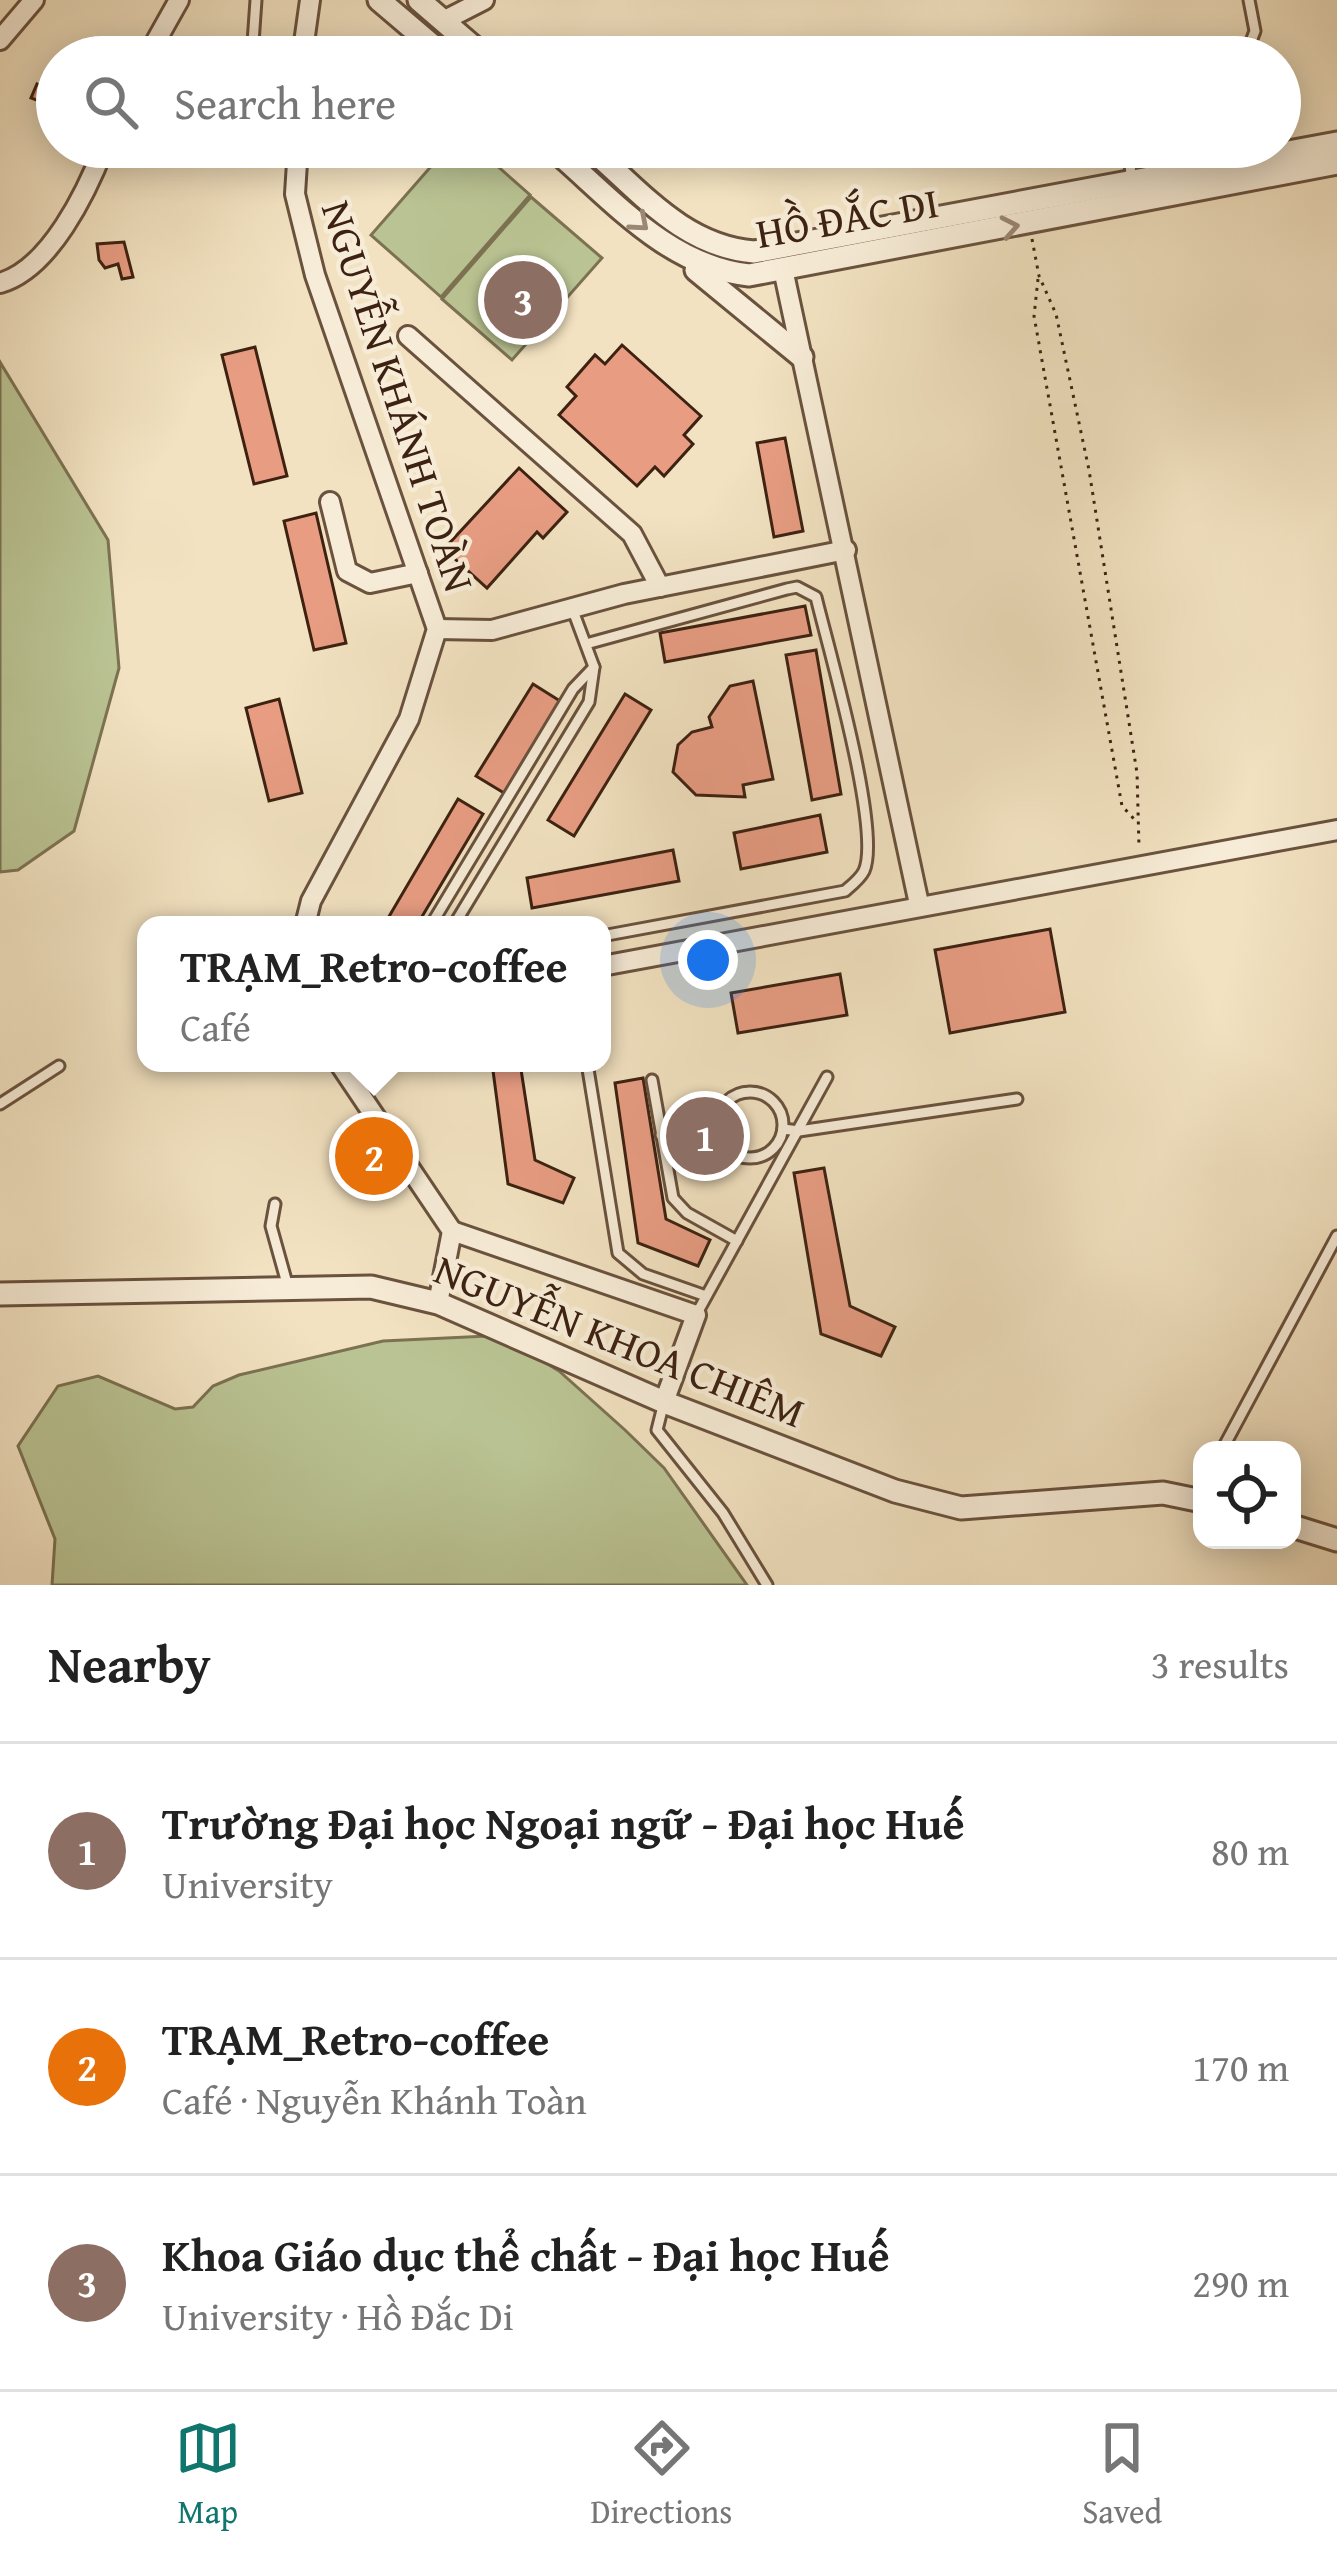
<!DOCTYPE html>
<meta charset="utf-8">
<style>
:root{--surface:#fff;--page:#f6f6f6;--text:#222;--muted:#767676;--line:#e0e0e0;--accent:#0f766e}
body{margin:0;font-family:"Gentium Book Plus",serif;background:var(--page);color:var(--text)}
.controls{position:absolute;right:36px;bottom:36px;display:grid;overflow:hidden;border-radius:24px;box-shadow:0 6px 30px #0003}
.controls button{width:108px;height:108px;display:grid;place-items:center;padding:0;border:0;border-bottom:3px solid var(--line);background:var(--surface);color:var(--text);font:60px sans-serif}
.you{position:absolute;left:708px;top:960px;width:42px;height:42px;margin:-30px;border:9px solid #fff;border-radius:50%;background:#1a73e8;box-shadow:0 0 0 18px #1a73e833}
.badge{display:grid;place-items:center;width:78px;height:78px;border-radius:50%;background:var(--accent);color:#fff;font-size:39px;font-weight:700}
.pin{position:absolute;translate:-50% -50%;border:6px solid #fff;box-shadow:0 3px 12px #0006}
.popup{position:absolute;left:137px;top:916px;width:474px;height:156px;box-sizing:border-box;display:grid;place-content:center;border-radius:24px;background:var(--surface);filter:drop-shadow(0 3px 9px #0005);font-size:39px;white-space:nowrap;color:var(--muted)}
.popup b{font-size:45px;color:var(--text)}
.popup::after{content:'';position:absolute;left:50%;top:100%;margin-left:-24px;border:24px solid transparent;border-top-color:var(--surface)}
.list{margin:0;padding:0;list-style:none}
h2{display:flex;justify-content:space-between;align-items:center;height:156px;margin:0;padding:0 48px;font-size:51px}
h2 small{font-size:39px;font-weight:400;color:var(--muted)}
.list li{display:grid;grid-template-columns:78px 1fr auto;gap:36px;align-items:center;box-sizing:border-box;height:216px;padding:0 48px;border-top:3px solid var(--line)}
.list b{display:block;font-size:45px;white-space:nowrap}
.list p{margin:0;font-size:39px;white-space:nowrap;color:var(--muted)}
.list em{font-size:39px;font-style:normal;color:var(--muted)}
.icon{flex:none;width:66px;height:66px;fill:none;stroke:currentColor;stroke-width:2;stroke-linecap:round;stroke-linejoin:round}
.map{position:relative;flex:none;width:1337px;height:1585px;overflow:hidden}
.search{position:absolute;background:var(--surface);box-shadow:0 6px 30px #0003;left:36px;right:36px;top:36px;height:132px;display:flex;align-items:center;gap:30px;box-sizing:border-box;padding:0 42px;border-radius:66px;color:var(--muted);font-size:45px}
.sheet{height:804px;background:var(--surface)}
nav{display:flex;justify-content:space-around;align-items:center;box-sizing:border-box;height:168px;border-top:3px solid var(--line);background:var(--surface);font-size:33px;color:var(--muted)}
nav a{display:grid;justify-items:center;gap:6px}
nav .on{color:var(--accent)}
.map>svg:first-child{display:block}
</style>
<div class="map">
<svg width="1337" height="1585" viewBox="0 0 1337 1585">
<rect width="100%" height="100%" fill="#f2e2c1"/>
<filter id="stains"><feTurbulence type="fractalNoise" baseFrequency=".00167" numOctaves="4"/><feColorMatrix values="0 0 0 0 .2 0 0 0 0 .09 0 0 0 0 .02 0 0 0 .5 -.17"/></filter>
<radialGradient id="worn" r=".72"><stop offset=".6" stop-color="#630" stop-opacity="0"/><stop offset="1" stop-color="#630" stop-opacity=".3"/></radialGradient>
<g fill="#bac393" stroke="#7c7252" stroke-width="3">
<polygon points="448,147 476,147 530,195 441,297 371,235"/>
<polygon points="531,197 602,258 512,360 442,299"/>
<polygon points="0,362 108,540 119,668 74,831 18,870 0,872"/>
<polygon points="488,1336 518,1346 559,1371 625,1430 664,1468 747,1585 52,1585 55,1539 18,1446 58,1386 98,1376 175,1409 193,1407 213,1386 239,1375 383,1341"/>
</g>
<g fill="#e89d83" stroke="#3d2212" stroke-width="3">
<polygon points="37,84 57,92 57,108 31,98"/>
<polygon points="124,242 133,277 122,279 118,264 105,268 99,260 97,244"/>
<polygon points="622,345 701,416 684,435 693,444 664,476 655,467 637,486 559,415 576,396 567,387 595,355 605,364"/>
<polygon points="255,347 287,476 254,484 222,355"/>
<polygon points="785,438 803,531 774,537 757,443"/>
<polygon points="519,468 567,512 543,538 537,532 487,588 444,549"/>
<polygon points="316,513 346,643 314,650 284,521"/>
<polygon points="805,606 811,635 665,662 660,633"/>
<polygon points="816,650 841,794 812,800 786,655"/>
<polygon points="753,681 773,779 743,785 745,797 696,795 673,772 678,745 692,732 712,727 709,717 730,686"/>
<polygon points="533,684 560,701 504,793 476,776"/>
<polygon points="625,694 651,710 574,836 548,820"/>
<polygon points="279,699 302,793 269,801 246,708"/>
<polygon points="458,799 483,814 417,925 384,925"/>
<polygon points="820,815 827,852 741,869 734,833"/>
<polygon points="673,850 679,881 532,908 527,878"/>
<polygon points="1050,929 1065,1012 950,1033 935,950"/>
<polygon points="840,974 847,1015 738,1033 731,993"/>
<polygon points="492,1063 520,1063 535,1160 574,1178 563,1203 508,1184"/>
<polygon points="643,1078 666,1219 710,1240 698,1266 638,1243 615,1083"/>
<polygon points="824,1168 850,1306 895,1327 881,1356 821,1334 794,1173"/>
</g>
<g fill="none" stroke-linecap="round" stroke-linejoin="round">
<defs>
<g id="service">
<polyline points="252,57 256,0"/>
<polyline points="1245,57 1255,31 1249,0"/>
<polyline points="1129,147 1131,177"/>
<path d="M586,644L787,589L797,587L816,597C828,647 882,831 864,871C860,879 852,885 845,891L602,936"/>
<polyline points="431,925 573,689 594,667"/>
<polyline points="454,925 589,702 594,667 572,608"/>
<polyline points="587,1063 618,1253 643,1274 706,1296"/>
<polyline points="652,1080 673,1198 687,1213 737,1241"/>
<circle cx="750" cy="1125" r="33"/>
<polyline points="0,1104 59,1066"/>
<polyline points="783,1129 799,1131 1017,1099"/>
<polyline points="661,1135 717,1126"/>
<polyline points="275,1204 271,1226 288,1287"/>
<polyline points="696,1315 827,1077"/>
<polyline points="664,1402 657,1430 723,1513 767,1585"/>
<polyline points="1222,1450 1337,1236"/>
</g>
<g id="minor">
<polyline points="443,21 484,0"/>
<polyline points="0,40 34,0"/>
<polyline points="147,57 179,0"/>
<polyline points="302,57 310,0"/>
<polyline points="298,147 295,194 315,275 437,629 409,719 311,901 305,925"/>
<polyline points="783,269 919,904"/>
<path d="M0,283C50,269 87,191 104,147"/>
<polyline points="408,336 632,534 660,587"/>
<polyline points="330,502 347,571 370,583 418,573"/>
<polyline points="437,629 492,630 624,594 846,550"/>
<polyline points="602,966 1337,830"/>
<polyline points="339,1063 452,1231 438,1303"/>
<polyline points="452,1231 696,1315 664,1402"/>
</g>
<g id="tertiary">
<polyline points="379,0 446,57"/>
<polyline points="419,0 485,57"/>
<path d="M551,147C611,198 667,266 749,275L1337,163"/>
<path d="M589,147C641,192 683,246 754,252L1337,143"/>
<polyline points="696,270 802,357"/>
<polyline points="0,1294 371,1287 438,1303 664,1402 895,1491 961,1508 1163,1493 1202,1501"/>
<polyline points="1292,1526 1337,1540"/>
</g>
</defs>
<use href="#service" stroke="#6a523e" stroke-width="15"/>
<use href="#minor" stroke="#6a523e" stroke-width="24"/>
<use href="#tertiary" stroke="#6a523e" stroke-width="27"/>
<g stroke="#3d2212" stroke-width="3" stroke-dasharray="3 6" stroke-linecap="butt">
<polyline points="1032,239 1039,276 1056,314 1089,470 1137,773 1139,847"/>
<polyline points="1038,279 1034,316 1122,806 1135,820"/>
</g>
<use href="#service" stroke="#f7ecd7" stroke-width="9"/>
<use href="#minor" stroke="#f7ecd7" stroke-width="18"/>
<use href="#tertiary" stroke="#f7ecd7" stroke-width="21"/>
</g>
<defs><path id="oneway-chevron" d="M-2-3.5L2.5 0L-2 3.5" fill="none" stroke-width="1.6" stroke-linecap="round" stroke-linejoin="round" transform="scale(3)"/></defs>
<g stroke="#9a8774">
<use href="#oneway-chevron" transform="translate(640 223) rotate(41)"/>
<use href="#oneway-chevron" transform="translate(1010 227) rotate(-11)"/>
</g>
<g text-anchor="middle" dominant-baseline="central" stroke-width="9" stroke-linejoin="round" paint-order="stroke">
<g font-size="42" fill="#3d2212" stroke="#f7ecd7">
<text transform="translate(847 217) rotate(-10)">HỒ ĐẮC DI</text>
<text transform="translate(399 396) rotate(72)">NGUYỄN KHÁNH TOÀN</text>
<text transform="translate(620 1340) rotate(22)">NGUYỄN KHOA CHIÊM</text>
</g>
</g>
<rect width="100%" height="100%" filter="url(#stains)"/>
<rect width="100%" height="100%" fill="url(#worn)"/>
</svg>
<div class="controls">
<button><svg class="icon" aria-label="locate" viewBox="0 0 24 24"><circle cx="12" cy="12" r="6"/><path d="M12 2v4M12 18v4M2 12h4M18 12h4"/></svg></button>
</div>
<div class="you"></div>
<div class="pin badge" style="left:705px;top:1136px;background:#8d6e63">1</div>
<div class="pin badge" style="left:374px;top:1156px;background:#e8710a">2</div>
<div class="popup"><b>TRẠM_Retro-coffee</b>Café</div>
<div class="pin badge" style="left:523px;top:300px;background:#8d6e63">3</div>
<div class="search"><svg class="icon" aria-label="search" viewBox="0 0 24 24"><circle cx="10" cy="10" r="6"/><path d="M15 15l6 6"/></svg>Search here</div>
</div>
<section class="sheet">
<h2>Nearby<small>3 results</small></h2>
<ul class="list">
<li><span class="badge" style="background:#8d6e63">1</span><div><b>Trường Đại học Ngoại ngữ - Đại học Huế</b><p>University</p></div><em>80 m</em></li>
<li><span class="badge" style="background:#e8710a">2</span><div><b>TRẠM_Retro-coffee</b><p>Café · Nguyễn Khánh Toàn</p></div><em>170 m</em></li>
<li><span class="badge" style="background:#8d6e63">3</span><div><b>Khoa Giáo dục thể chất - Đại học Huế</b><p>University · Hồ Đắc Di</p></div><em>290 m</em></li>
</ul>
</section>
<nav>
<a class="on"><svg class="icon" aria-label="map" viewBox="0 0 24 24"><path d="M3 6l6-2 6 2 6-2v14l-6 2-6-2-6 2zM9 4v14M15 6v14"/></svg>Map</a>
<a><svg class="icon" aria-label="directions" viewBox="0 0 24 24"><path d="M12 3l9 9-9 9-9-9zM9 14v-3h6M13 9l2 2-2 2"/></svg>Directions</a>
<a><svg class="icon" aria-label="saved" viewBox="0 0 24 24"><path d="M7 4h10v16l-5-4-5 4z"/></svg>Saved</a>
</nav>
